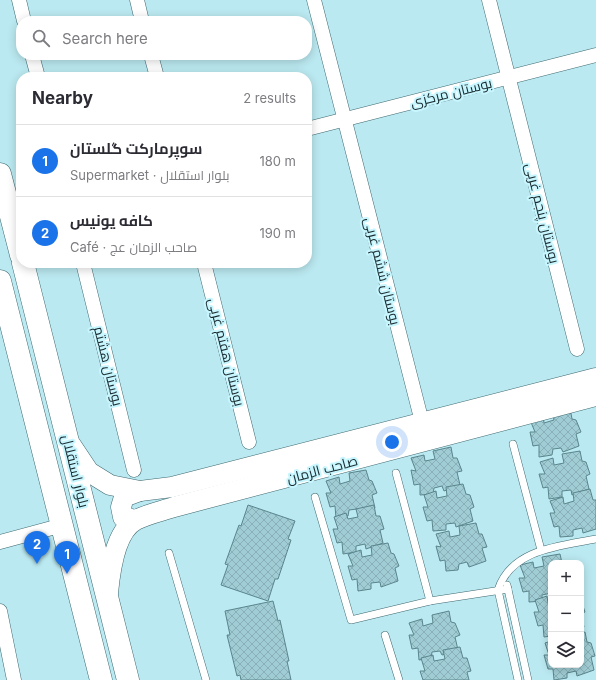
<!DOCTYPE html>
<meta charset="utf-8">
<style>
:root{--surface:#fff;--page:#f2f2f3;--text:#2b2b33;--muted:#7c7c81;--line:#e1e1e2;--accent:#1a73e8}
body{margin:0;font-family:Inter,Cairo,sans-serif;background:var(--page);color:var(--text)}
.controls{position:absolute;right:12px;bottom:12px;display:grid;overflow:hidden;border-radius:8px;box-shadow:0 2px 10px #0003}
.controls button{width:36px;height:36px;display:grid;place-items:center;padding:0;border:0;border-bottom:1px solid var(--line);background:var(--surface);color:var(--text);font:20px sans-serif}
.you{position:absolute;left:392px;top:442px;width:14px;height:14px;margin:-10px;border:3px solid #fff;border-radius:50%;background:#1a73e8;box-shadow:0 0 0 6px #1a73e833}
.badge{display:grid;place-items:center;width:26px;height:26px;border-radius:50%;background:var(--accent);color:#fff;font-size:13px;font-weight:700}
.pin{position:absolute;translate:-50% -33px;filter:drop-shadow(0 1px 2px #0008)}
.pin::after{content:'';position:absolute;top:21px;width:14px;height:12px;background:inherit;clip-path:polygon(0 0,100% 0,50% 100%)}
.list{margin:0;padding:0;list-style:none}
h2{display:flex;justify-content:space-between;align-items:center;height:52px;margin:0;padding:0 16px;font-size:17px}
h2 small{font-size:13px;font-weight:400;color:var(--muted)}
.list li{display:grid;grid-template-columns:26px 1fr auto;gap:12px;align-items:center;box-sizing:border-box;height:72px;padding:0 16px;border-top:1px solid var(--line)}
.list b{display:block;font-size:15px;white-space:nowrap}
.list p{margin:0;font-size:13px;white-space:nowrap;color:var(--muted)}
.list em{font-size:13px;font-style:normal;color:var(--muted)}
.icon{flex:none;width:22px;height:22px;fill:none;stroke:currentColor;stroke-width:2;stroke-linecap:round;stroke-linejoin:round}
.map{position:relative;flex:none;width:596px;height:680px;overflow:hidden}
.search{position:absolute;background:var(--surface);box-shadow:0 2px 10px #0003;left:16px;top:16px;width:296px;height:44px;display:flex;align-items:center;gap:10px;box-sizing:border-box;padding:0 14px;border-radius:16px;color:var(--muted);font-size:15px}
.panel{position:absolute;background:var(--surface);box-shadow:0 2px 10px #0003;left:16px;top:72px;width:296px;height:196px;border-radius:16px}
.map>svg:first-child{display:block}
</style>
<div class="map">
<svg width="596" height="680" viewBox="0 0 596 680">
<defs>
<pattern id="building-cross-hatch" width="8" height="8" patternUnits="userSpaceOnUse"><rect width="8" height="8" fill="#a0cdd5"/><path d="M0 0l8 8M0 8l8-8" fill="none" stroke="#89b0b7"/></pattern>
</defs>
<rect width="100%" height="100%" fill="#bbe9f1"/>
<g fill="url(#building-cross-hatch)" stroke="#5a858d">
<polygon points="570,408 572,419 576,420 581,432 576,434 579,446 563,452 561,448 553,449 552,455 539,457 539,445 533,446 530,432 535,432 530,420 543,416 544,423 554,420 552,412"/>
<polygon points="451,447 453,458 457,458 462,471 457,472 460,485 444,491 442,486 434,488 433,494 420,495 420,484 414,485 411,470 416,471 411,458 424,455 425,461 435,459 433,451"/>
<polygon points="580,451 582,461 586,462 590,474 586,476 589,489 572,495 571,490 562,491 562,497 549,499 548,487 543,488 539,474 545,474 540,462 553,458 554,465 564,463 562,454"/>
<polygon points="366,470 369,480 372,481 377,493 372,495 375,508 359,514 357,509 349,510 348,516 336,518 335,506 330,507 326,493 331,493 326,481 339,477 340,484 350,481 349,473"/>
<polygon points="463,484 466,494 470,495 474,507 470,509 473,521 456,527 455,523 446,524 446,530 433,531 432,520 427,521 423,507 428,507 424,495 436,491 437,498 447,496 446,487"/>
<polygon points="590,489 593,500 596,500 596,529 583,533 582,528 573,530 573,536 560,537 559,526 554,527 550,513 555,513 550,501 563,497 564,504 574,501 573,493"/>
<polygon points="248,505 295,521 288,539 291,540 278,579 275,579 268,601 221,585 228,565 225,564 239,525 241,526"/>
<polygon points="374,505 376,516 380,516 384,529 380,530 383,543 366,549 365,544 356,546 356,552 343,554 342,542 337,543 333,529 338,529 334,517 346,513 348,519 358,517 356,509"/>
<polygon points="476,523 479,534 482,534 487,547 482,548 486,561 469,567 467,562 459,564 458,570 446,571 445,560 440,561 436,546 441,547 436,534 449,531 450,537 460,535 459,526"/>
<polygon points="388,543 391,553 394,554 399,566 395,568 398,581 381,587 380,582 371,583 371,589 358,591 357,579 352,580 348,566 353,566 348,554 361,550 362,557 372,555 371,546"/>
<polygon points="560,554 562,563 551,563 551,593 542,595 542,601 529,602 529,591 523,592 519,578 525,578 520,565 533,562 534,568 544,566 542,557"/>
<polygon points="547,596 548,603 551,602 551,636 544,637 543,625 538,626 534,612 539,612 535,600"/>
<polygon points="581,600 585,612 581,614"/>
<polygon points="273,601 278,621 280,620 289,661 287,661 291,680 241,680 240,675 237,676 227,635 230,635 225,611"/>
<polygon points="449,611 451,622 455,623 460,635 455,637 458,650 442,655 440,651 432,652 431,658 419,660 418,648 412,649 409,635 414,635 409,623 422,619 423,626 433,623 432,615"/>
<polygon points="581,615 584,627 581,628"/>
<polygon points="585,632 587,642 591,643 595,656 591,657 594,670 577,676 576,671 567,673 567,678 554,680 553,669 548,669 544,655 549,655 545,643 551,641 551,665 581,665 581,633"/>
<polygon points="460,647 463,658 467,658 471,671 467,672 469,680 423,680 420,671 425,671 421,658 433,655 434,661 445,659 443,650"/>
</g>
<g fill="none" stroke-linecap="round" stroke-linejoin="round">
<defs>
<g id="service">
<polyline points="513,444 541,550"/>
<polyline points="396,473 430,601"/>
<polyline points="315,497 351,620 430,601 508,589"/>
<polyline points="169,553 206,680"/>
<polyline points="507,585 528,680"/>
<polyline points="385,635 399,680"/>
<path d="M518,680L498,590C511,549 560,546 596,539"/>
</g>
<g id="minor">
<polyline points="19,0 24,21"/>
<polyline points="137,0 142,21"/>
<polyline points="314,0 422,422"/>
<polyline points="489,0 577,349"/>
<polyline points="32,55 38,77"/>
<polyline points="151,55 157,77"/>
<polyline points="307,129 596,55"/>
<polyline points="83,263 134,470"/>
<polyline points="204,263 249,442"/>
<polyline points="0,542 63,525"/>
<polyline points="0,611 14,680"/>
</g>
<g id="secondary">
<polyline points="71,445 89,472 110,485 140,491 172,487 596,378"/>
<polyline points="135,520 123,517 121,507 124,497 140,491"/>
<path d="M108,593C110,572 115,531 136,520C147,514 162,511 174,507L596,396"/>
</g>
<g id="primary">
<polyline points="0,174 21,255"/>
<polyline points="23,263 128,680"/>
<polyline points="0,281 101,680"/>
</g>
</defs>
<use href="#service" stroke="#3d686f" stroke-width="8"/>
<use href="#minor" stroke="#3d686f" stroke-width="15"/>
<use href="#secondary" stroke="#3d686f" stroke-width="21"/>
<use href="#primary" stroke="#3d686f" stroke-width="23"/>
<use href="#service" stroke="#fff" stroke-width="7"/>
<use href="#minor" stroke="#fff" stroke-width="14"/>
<use href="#secondary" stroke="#fff" stroke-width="20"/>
<use href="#primary" stroke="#fff" stroke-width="22"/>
</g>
<g text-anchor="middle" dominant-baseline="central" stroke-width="4" stroke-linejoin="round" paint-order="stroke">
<g font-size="14" fill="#192b2f" stroke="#c8f6ff">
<text transform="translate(451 92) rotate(-14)">بوستان مرکزی</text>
<text transform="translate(543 213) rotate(76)">بوستان پنجم غربی</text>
<text transform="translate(383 271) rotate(76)">بوستان ششم غربی</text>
<text transform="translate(227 352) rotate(76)">بوستان هفتم غربی</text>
<text transform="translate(109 366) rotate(76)">بوستان هشتم</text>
<text transform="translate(322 469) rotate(-15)">صاحب الزمان</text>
<text transform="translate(76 471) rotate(76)">بلوار استقلال</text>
</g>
</g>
</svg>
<div class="controls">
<button>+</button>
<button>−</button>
<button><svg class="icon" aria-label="layers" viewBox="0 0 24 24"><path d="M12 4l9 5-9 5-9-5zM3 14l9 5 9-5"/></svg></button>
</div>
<div class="you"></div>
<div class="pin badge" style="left:67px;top:574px">1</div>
<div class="pin badge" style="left:37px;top:564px">2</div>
<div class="search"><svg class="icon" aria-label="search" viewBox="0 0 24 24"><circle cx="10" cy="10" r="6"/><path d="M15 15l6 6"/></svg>Search here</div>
<section class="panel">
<h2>Nearby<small>2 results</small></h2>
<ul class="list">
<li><span class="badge">1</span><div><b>سوپرمارکت گلستان</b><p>Supermarket · بلوار استقلال</p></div><em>180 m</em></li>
<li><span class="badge">2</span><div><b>کافه یونیس</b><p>Café · صاحب الزمان عج</p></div><em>190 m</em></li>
</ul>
</section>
</div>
